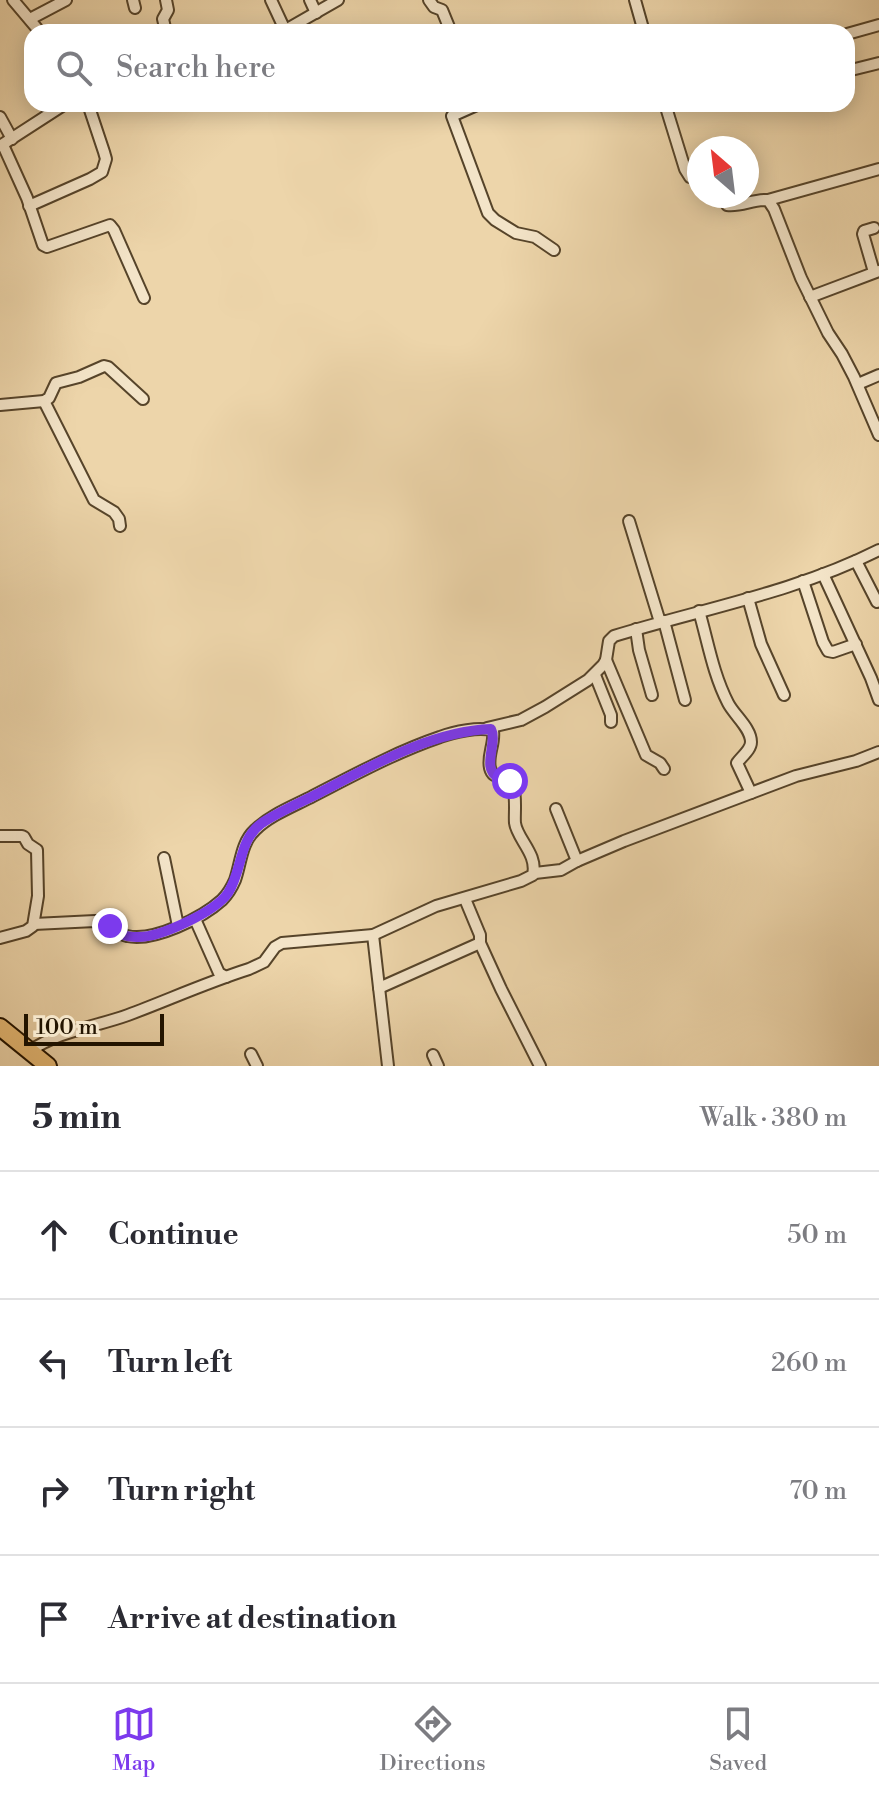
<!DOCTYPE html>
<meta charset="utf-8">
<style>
:root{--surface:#fff;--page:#f2f2f3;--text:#2b2b33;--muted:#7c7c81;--line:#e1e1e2;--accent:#7c3aed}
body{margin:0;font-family:"Libre Bodoni",serif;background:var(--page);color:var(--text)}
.compass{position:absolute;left:687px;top:136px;width:72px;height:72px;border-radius:50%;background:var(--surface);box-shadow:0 4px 20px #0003;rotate:332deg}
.scale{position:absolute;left:24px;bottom:20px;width:140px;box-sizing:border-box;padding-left:8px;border:4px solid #231400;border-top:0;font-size:22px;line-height:28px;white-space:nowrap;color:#231400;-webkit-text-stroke:6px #f3e4c8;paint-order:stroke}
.stop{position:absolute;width:24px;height:24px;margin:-18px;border:6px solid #7c3aed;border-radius:50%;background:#fff}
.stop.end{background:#7c3aed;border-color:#fff;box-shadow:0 2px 8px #0008}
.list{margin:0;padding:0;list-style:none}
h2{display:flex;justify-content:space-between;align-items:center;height:104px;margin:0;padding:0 32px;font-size:34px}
h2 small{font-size:26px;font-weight:400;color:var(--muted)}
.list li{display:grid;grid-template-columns:52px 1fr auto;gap:24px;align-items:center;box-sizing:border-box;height:128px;padding:0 32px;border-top:2px solid var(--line)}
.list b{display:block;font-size:30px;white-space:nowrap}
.list em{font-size:26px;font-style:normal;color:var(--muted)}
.icon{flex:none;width:44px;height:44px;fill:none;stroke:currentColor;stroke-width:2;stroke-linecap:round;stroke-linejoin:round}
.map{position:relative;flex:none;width:879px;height:1066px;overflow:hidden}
.search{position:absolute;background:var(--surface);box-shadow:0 4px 20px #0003;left:24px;right:24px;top:24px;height:88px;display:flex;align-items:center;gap:20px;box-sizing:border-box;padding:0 28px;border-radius:24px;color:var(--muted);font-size:30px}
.sheet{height:616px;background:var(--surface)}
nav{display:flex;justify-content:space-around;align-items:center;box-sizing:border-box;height:112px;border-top:2px solid var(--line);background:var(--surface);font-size:22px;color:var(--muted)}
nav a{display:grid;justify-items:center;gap:4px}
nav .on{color:var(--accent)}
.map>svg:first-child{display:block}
</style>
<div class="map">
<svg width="879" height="1066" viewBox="0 0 879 1066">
<rect width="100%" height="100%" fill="#edd5aa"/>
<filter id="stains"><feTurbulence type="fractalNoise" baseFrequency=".0025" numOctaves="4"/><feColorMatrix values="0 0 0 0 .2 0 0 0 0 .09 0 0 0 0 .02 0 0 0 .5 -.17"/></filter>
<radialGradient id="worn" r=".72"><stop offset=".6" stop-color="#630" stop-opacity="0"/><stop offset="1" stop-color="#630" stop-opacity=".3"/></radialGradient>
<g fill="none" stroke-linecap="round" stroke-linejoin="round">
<defs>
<g id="minor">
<polyline points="13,0 40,32"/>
<polyline points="133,0 135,8"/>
<polyline points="166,0 168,10 163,19 166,32"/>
<polyline points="271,0 285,30"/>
<polyline points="310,0 316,13"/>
<polyline points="429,0 434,7 442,10 451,32"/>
<polyline points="635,0 644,32"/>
<polyline points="30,19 66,0"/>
<polyline points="282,32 338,0"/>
<polyline points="847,34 879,25"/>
<polyline points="847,71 879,63"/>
<polyline points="479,104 452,116 488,213 495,220 516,233 535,237 554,250"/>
<polyline points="665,104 685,169 690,177 699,177"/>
<polyline points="0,117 12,139"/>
<polyline points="3,145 27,198 43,245 47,247 110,225 114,230 144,298"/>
<polyline points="0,146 65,104"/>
<path d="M723,196L727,205C741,207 753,199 768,200L774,209L801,278L828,333L842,354L854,377L879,435"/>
<polyline points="768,200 879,169"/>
<polyline points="29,206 90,179 102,172 106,159 104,152 88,104"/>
<polyline points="874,228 864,231 863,234 874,272"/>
<polyline points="810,297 879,271"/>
<polyline points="858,384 879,375"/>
<polyline points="44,401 94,500 114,512 119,519 120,526"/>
<polyline points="0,405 44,401 49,398 56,383 79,377 104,366 108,367 143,399"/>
<polyline points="629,521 660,622"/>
<polyline points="856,561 877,602"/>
<polyline points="823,574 871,678 879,700"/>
<polyline points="803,581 823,642 828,651 833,652 856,644"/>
<polyline points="748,598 761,644 784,695"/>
<path d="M699,611C708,642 713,674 728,703C734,715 751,728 751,742C751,750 741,757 737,763L751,793"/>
<polyline points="664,621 685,700"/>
<polyline points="636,629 639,650 652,695"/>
<polyline points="606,660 646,755 660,763 664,769"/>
<polyline points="595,675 611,715 611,722"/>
<path d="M487,728L521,720L545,707L588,680L603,665L606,660L609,641L614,636C702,609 796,592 879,550"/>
<polyline points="556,809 577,861"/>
<polyline points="0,836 22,836 24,837 28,844 37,850 38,896 33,926 26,931 0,938"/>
<polyline points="164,858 178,926"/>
<polyline points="535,873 561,870 577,861 624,841 796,776 856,761 879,752"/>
<polyline points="195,919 219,973 226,977"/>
<polyline points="373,935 388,1066"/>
<polyline points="480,943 501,989 540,1066"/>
<polyline points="379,988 480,943 480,935 465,899"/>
<path d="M30,1051C58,1031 95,1027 128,1015C168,1000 208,982 249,969L264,962L275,947L282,943L373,935L436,906L521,881L533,875C538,854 517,839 515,823C514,814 518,788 509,781C502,775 493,780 490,768C487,756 495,743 493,731C481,726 453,732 440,737C396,752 354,775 313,796C294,806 270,815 255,830C241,843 241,863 235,880C232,887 227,895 222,900C202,918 154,942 127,936C115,934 108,923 95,921L34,924"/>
<polyline points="251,1054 257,1066"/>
<polyline points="433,1055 438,1066"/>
</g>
<polyline id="primary" points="0,1027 48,1066"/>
</defs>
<use href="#minor" stroke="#56442a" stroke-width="14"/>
<use href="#primary" stroke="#231400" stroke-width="20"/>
<use href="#minor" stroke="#f3e4c8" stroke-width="10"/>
<use href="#primary" stroke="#e6ba75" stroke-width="16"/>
</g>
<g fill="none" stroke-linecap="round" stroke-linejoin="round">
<path stroke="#7c3aed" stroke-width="10" d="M110,926C118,934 125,937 137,937C159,938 215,912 228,893C243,870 238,840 262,823C280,811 302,802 321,792C373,765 432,731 491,729C498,742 481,769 498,777C501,779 506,780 510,781"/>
</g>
<rect width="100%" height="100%" filter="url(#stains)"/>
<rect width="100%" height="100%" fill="url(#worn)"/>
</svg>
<svg class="compass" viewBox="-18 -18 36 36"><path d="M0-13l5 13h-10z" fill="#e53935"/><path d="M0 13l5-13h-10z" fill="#7c7c81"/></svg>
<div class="scale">100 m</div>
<div class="stop" style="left:510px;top:781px"></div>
<div class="stop end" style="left:110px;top:926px"></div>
<div class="search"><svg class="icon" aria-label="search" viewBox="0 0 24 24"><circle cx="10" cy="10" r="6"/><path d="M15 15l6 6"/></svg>Search here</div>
</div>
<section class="sheet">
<h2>5 min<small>Walk · 380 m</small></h2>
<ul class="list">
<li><svg class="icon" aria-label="ahead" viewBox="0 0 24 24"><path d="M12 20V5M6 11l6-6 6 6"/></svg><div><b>Continue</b></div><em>50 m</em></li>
<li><svg class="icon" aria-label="left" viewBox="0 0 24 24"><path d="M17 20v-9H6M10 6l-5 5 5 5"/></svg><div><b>Turn left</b></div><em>260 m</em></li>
<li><svg class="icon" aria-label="right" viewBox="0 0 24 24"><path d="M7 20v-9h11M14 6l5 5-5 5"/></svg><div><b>Turn right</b></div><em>70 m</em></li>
<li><svg class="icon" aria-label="arrive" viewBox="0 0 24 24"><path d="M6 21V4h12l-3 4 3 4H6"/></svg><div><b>Arrive at destination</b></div></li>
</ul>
</section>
<nav>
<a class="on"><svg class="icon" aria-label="map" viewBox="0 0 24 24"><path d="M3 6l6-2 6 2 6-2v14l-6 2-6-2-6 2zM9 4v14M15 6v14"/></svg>Map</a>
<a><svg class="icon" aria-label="directions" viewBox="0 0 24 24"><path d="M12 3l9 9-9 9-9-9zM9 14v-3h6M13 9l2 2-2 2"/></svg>Directions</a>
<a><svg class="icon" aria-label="saved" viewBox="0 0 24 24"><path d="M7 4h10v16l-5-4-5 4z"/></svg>Saved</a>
</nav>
